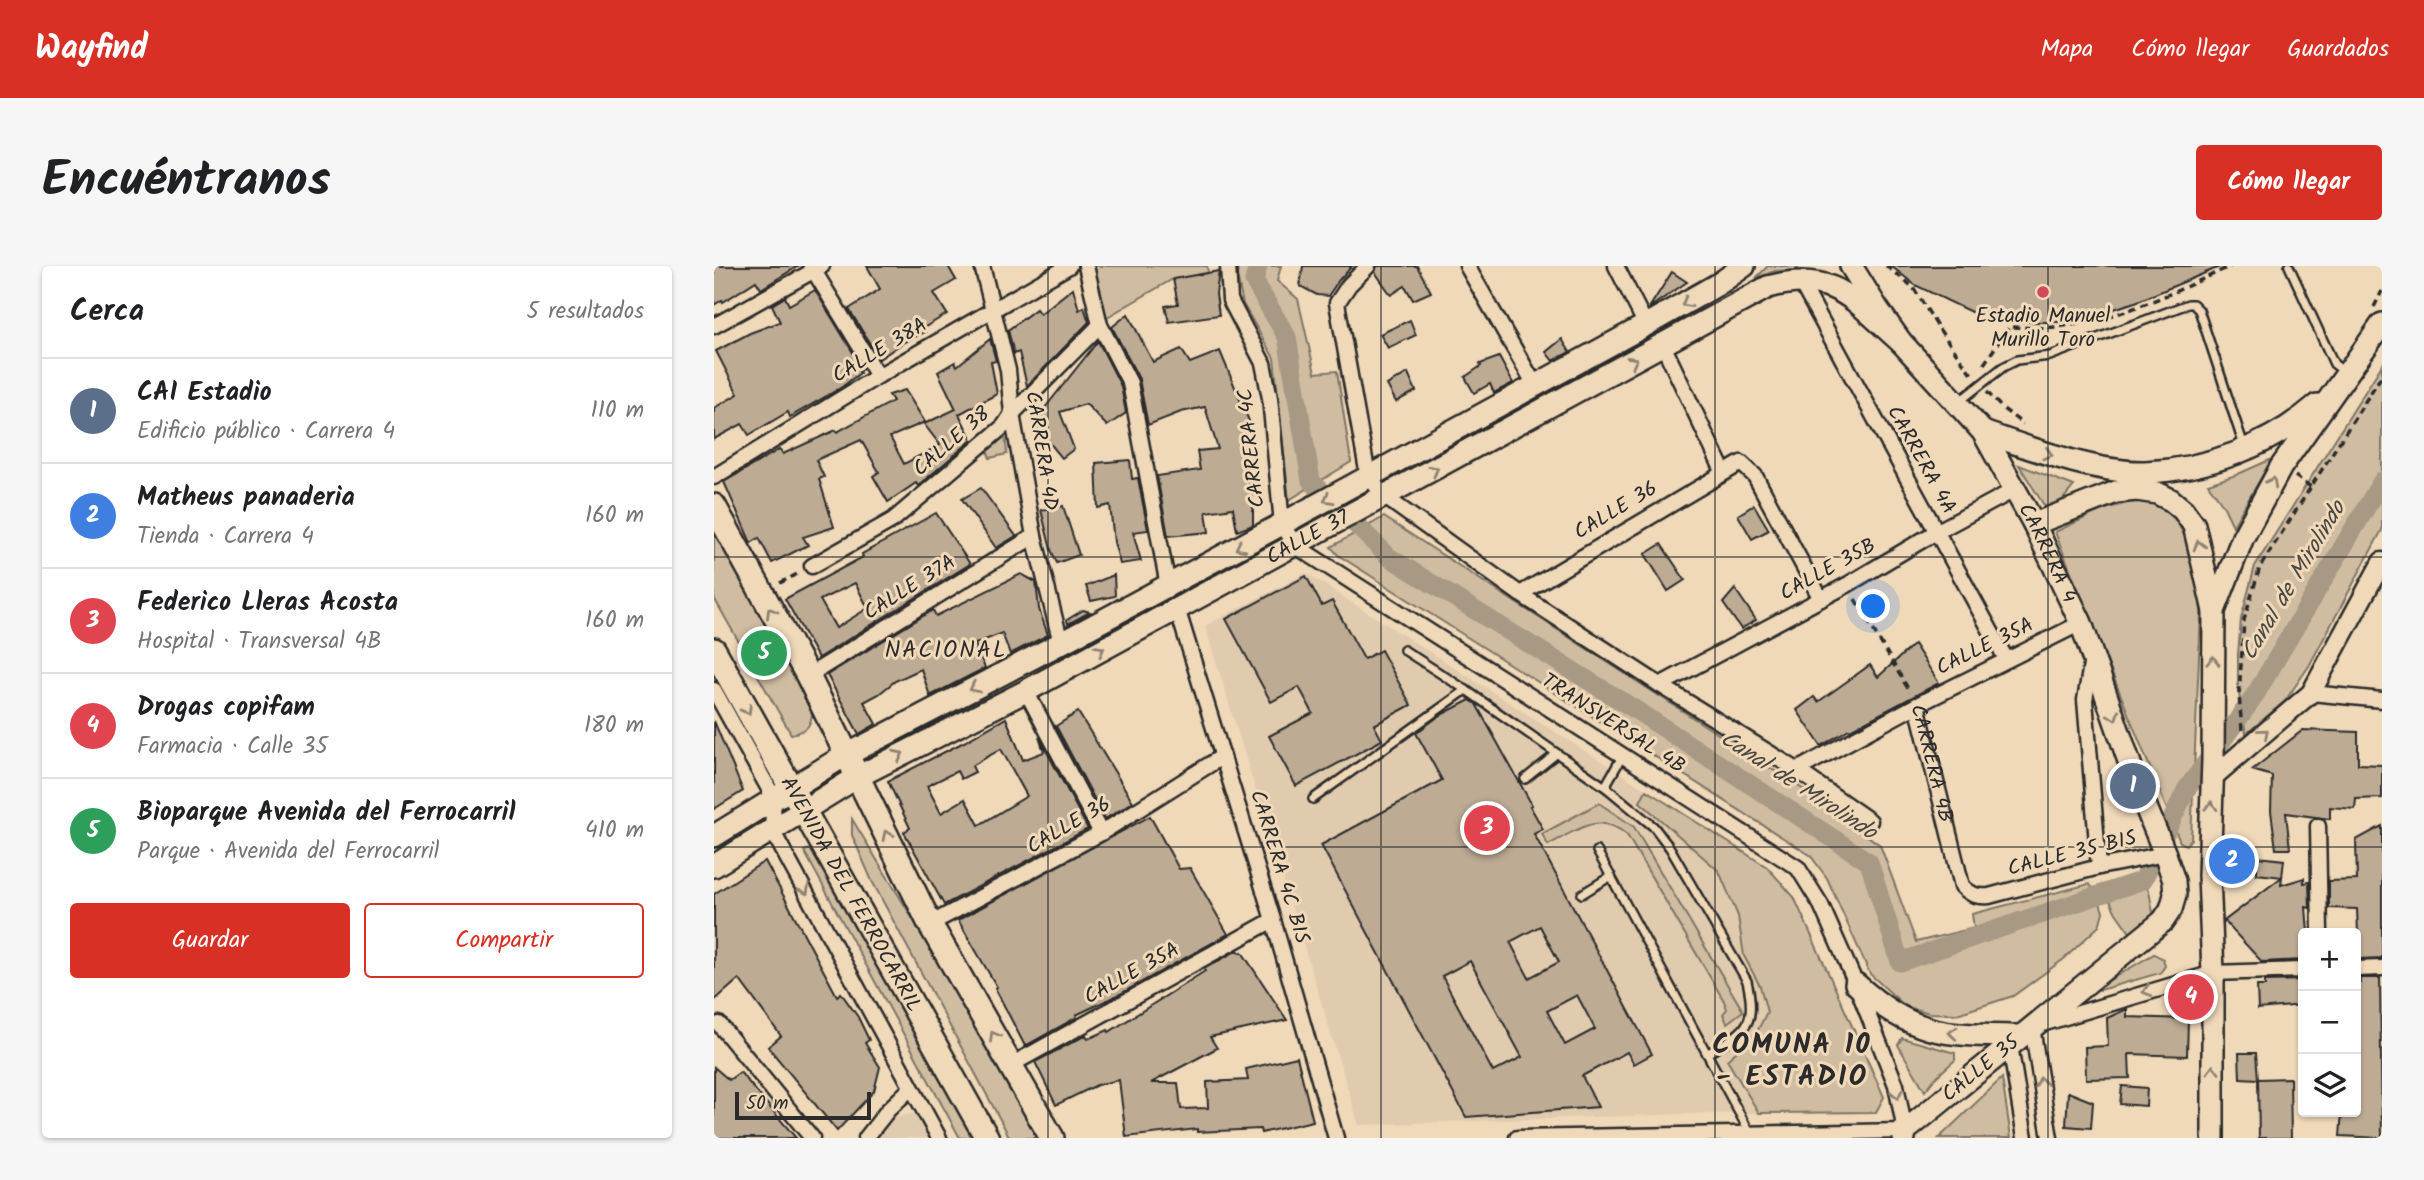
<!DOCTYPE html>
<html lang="es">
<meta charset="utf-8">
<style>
:root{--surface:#fff;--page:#f6f6f6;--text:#202124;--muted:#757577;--line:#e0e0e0;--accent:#d93025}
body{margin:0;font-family:Kalam,sans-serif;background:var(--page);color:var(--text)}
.controls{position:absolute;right:21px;bottom:21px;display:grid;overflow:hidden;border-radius:7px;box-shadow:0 2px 5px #0004}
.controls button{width:63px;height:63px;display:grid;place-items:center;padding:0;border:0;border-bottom:2px solid var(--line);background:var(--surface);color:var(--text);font:35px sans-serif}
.scale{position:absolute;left:21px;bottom:18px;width:136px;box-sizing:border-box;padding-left:7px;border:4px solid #2b2b2b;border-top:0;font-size:19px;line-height:24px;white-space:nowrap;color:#2b2b2b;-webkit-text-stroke:5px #f0d9b9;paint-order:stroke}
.you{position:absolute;left:1160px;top:341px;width:24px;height:24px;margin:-18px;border:5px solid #fff;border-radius:50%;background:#1a73e8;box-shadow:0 0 0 10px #1a73e833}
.badge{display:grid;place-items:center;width:46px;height:46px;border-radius:50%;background:var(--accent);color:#fff;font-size:23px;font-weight:700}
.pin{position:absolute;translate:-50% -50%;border:4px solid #fff;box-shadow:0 2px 7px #0006}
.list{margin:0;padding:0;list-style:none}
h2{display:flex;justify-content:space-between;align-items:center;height:91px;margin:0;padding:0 28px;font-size:30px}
h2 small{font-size:23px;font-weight:400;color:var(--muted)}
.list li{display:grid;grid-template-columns:46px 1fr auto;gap:21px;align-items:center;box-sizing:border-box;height:105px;padding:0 28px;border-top:2px solid var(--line)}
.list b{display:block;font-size:26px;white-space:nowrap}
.list p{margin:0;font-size:23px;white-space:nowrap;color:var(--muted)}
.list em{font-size:23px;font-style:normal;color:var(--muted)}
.actions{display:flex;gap:14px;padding:21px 28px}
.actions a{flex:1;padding:16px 0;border:2px solid var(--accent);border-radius:7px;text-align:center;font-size:24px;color:var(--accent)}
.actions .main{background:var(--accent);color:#fff}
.icon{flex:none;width:38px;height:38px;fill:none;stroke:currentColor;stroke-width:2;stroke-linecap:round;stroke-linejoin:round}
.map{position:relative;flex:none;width:1668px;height:872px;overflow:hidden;border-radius:7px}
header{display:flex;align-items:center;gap:42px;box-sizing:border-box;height:98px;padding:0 35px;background:var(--accent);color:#fff}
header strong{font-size:33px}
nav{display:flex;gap:38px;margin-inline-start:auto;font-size:24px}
.intro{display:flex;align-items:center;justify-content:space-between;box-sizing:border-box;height:168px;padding:0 42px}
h1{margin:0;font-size:49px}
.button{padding:18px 32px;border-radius:7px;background:var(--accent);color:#fff;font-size:24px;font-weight:700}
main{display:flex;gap:42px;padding:0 42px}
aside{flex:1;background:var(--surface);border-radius:7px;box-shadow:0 2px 5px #0004}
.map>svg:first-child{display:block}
</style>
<header>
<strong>Wayfind</strong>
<nav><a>Mapa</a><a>Cómo llegar</a><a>Guardados</a></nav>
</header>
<div class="intro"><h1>Encuéntranos</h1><a class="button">Cómo llegar</a></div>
<main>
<aside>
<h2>Cerca<small>5 resultados</small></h2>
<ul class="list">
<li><span class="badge" style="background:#5c6f8a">1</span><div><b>CAI Estadio</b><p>Edificio público · Carrera 4</p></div><em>110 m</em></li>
<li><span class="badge" style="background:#3f7fe0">2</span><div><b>Matheus panaderia</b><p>Tienda · Carrera 4</p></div><em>160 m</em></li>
<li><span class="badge" style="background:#e0444e">3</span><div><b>Federico Lleras Acosta</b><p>Hospital · Transversal 4B</p></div><em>160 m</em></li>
<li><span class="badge" style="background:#e0444e">4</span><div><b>Drogas copifam</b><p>Farmacia · Calle 35</p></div><em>180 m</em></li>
<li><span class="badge" style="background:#2e9e5b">5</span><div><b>Bioparque Avenida del Ferrocarril</b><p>Parque · Avenida del Ferrocarril</p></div><em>410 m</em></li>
</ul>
<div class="actions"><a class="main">Guardar</a><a>Compartir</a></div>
</aside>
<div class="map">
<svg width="1668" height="872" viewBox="0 0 1668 872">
<rect width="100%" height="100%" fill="#f0d9b9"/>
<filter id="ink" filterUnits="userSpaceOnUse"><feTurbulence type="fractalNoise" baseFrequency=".0143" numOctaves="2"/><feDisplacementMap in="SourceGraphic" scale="14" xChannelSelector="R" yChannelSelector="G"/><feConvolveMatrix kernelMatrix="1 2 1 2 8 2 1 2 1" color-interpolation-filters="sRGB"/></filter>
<g filter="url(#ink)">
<g fill="#e1cbae">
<polygon points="592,307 1053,601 1080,631 1170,831 1162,846 972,848 645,859 491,360"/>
<polygon points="198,848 218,864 222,872 163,872 179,851"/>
</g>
<g fill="#d0bda1" stroke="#7e7466" stroke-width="2">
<polygon points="374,0 493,0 494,7 459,13 388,54"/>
<polygon points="524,0 567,0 563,15 584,33 601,107 623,105 637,196 575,234 560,92 529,38 523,10"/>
<polygon points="1054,0 1087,0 1081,4 1061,5 1042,12"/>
<polygon points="1668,99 1668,264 1595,400 1571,435 1532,468 1524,422 1524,388 1527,353 1541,300"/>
<polygon points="290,160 293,188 276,192 270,177"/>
<polygon points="1558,193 1519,260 1509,239 1494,218 1522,209"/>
<polygon points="1305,199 1360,220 1336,249"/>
<polygon points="1424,234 1441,238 1461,252 1481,290 1487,345 1477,573 1472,579 1466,576 1341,266 1388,244"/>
<polygon points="670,251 1101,531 1166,579 1202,676 1260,662 1258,648 1375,618 1382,625 1389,646 1385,660 1350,693 1299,730 1243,748 1215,747 1191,740 1156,708 1113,612 1096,589 624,289 617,281"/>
<path d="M0,260L99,442C97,459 95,465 77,468L0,332Z"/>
<polygon points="932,524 1053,601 1080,631 1170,831 1162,846 1045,847 1013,794 1042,768 1053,746 1046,720 1030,690 1024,650 1005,605 926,536"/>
<path d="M885,537L920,561L1029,745L1013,757L1009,748L1013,743L1010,735L913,569C885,544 862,565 834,579L828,568Z"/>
<polygon points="138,553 273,774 326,872 296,872 158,615 138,569"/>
<polygon points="101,582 260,872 246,872 90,585"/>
<polygon points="1425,612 1435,625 1440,652 1417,668 1402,647 1388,619 1408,621"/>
<polygon points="1440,688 1449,693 1451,700 1446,707 1386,724 1384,721"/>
<polygon points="1188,772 1241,787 1241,794 1222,811 1211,825 1184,779"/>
<polygon points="1288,812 1297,872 1225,872"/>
</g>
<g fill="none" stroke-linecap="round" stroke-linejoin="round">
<polyline stroke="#a79984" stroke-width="19" points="544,0 540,15 573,71 597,215 675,291 922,444 1155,596 1186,696 1429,614 1472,524 1538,434 1668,215"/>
</g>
<g fill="#bdab94" stroke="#2b2b2b" stroke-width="2" fill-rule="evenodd">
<polygon points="0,0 84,0 47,23 42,15 9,36 8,34 0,39"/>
<polygon points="153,0 234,0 242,14 220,27 233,48 208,63 211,66 190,76 165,93 135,43 166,23"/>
<polygon points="589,0 638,0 625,14 614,30 603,29 586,20"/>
<polygon points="663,0 703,0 717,26 699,34 691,20 677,29 661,6"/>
<polygon points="1177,0 1508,0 1424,35 1388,47 1347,56 1294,56 1259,47 1201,19"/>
<polygon points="505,5 502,28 505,49 455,56 451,40 464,38 459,13"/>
<polygon points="958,6 973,16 935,42"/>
<polygon points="359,22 365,44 370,41 375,56 313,120 305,86 300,88 294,64 322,43 326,48"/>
<polygon points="101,24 149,103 145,105 146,107 128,121 76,151 74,146 35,169 28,158 0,173 0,142 24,128 2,85 36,67 66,56 58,39 71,31 75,39"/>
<polygon points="414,48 439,96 467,83 476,97 506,85 535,155 537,175 528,176 539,239 539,259 523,265 519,242 492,246 495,266 454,270 443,210 486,204 483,185 504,183 491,141 467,146 434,159 425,113 398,61"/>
<polygon points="696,54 702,69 674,82 666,68"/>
<polygon points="276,73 282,95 277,96 283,128 245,148 258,174 204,220 202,217 174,236 159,210 165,206 147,174 102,194 110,211 105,213 120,261 89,271 94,279 58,297 45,272 37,277 10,216 66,183 69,188 122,164 123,166 179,135 175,129 191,124 211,156 176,171 190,198 226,179 210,158 242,143 224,106 241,96 243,100"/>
<polygon points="848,73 856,86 839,95 832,86"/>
<polygon points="384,75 407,120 412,147 393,160 372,138 346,146 360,183 348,192 319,157"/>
<polygon points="785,91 799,117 780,127 776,118 760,127 751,111 767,100 766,98"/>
<polygon points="694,107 702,125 682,136 673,119"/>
<polygon points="416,194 418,213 424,212 434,264 419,266 427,295 406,298 400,276 396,239 384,242 382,197"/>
<polygon points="267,222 302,270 282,282 248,233"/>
<polygon points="1040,239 1055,264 1038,273 1024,249"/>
<polygon points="349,240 365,289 343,297 337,284 327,244"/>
<path d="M222,247L256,298L104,392L71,333L149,291L148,288ZM141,317L154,342L122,362L106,334Z"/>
<polygon points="947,278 971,314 954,325 931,288"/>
<polygon points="307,308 322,316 325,343 334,369 296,388 288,367 261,378 271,402 216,430 207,403 181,415 165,428 150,436 162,458 145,468 113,409 219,344 222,350"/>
<polygon points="400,309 401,330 377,335 372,320"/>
<polygon points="592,310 608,340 618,335 650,393 667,384 697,439 660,459 668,474 582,520 555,470 599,447 585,421 557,436 512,353"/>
<polygon points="1021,323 1042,354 1027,363 1009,337"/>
<polygon points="369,344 376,346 354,358 353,354"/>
<polygon points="1200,378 1225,417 1136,464 1135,463 1107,480 1083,444 1100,431 1104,436 1156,399 1164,411"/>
<path d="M756,434L762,438L818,539L816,540L829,563L820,568L938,788L920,798L913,786L868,810L884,841L752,851L607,579L728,514L702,467L725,450ZM826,660L845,696L815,712L796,676ZM756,695L808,791L779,806L728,710ZM863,729L881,763L851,779L833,745Z"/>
<polygon points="364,446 419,536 391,553 342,460"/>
<path d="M292,452L309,494L330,486L325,471L374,563L230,639L190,566L196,562L174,515L250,476ZM287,483L313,530L265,559L251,533L227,547L213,520L243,505L247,513L261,506L258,500Z"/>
<polygon points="0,455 29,525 0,543"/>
<polygon points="1589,464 1644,466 1644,498 1668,499 1668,532 1642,533 1641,543 1616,541 1616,553 1572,547 1576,583 1562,583 1557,545 1558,510 1538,504"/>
<polygon points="436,550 465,603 476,602 514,668 406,728 362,749 363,751 311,780 281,722 283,721 244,654"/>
<polygon points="1668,560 1668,692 1645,693 1643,643 1615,642 1615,615 1643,614 1642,574"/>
<polygon points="1543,591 1570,594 1568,611 1543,608"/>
<polygon points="51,595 123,730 127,727 144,751 155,774 151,777 166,801 160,825 123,865 54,781 67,770 25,713 0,735 0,628"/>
<polygon points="1568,611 1567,619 1590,612 1590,617 1595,616 1596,642 1592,641 1594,667 1589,667 1589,694 1548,696 1510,655"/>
<polygon points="524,684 526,687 528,686 573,754 496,771 503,782 437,817 464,817 467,843 494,842 493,816 534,814 532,803 583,791 599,855 547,867 546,863 483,866 483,863 412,871 405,814 383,819 342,839 321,796 372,769 374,773 394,764 395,766 491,705 490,703"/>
<polygon points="1646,712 1666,712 1668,872 1626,870 1628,846 1642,846 1642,717 1647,717"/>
<polygon points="1589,714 1589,739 1544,743 1543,720 1551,720 1551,715"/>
<polygon points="1413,743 1413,751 1474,753 1473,790 1415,788 1416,812 1372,813 1371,781 1394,780 1393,752"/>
<polygon points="1525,787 1542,787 1544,813 1526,812"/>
<polygon points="0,801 15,814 26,806 82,872 0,872"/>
<polygon points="1576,812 1577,872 1545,872 1544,813"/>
<polygon points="1408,820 1433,822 1432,840 1406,838"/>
<polygon points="1354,826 1379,836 1377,862 1352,860"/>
</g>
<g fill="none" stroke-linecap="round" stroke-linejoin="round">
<defs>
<g id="service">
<polyline points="1575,0 1620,98 1632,107"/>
<polyline points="1246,135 1289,101 1303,94 1336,90 1474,38 1479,38 1485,44 1530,180"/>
<polyline points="690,384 752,424 894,523"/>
<path d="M909,489L893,517L894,523L940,561L956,582L1033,715C1044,763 1030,764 993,788"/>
<polyline points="811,513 842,488"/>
<polyline points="599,533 752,424"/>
<polyline points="883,585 1036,867"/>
<polyline points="868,628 897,610"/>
</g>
<g id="minor">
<polyline points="97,0 164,110"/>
<polyline points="268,0 294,104 298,148 320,270 347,377"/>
<polyline points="372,0 386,59 416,117 454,320"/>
<polyline points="514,0 516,34 549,97 556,132 568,258 582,280 1084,602 1107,639 1142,718 1182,819 1191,865 803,872"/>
<polyline points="654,0 635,19 623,37 654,210 671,231 806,328 946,419 1083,504 1156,555"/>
<polyline points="753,0 821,119"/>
<polyline points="902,0 932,59"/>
<polyline points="1086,15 1292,393"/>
<polyline points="0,60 108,0"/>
<polyline points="949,79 1009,205"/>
<polyline points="0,211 164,110 355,0"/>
<polyline points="98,300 179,254 290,160 298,148 386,59"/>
<polyline points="806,328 1027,197 1041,210 1107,333"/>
<polyline points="463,342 559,654 622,872"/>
<polyline points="1378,393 1371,434 1385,601"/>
<polyline points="94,410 320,270"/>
<polyline points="946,419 1133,319 1222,266 1302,223"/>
<polyline points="0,424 60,532 58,564 225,872"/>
<polyline points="312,425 387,567"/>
<polyline points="1597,427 1668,434"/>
<path id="s1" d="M1203,439L1248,620C1257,629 1263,631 1275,630L1385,601L1451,588"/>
<polyline points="1083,504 1203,439 1367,357"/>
<polyline points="1604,560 1606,667"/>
<polyline points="216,658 387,567 509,490"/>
<polyline points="1642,703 1668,702"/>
<polyline points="5,758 98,872"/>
<polyline points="1296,779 1311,872"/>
<polyline points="297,799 559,654"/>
<polyline points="152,872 174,844 197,822"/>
<polyline points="1336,872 1318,761 1499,707 1589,704"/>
</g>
<polyline id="tertiary" points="1498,512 1597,427 1668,296"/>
<g id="secondary">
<path id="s2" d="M1137,0L1163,42L1187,76L1269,166L1320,258L1367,357L1425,524L1451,588L1460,615L1461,629L1457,643L1449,655L1191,865L1190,872"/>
<path d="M1269,166C1316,182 1381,207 1431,206C1492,204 1556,180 1603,139"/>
<polyline points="1320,258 1402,226 1423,224 1443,227 1457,234 1469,244 1480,259 1500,345"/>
<polyline points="0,570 125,493 347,377 568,258 932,59 1006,17 1030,0"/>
<path id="s3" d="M0,600L145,510L312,425L1054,21C1121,3 1140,35 1187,76"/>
<path d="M1142,718C1201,771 1232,769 1307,770"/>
<polyline points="1499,872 1499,707 1495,609 1499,494 1500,345 1529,271 1567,201 1668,58"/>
</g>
<g id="primary">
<polyline points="0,240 94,410 216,658 338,872"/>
<path id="s4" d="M0,384L273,872"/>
</g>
</defs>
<use href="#service" stroke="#2b2b2b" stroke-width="12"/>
<use href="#minor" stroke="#2b2b2b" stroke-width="19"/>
<use href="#tertiary" stroke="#2b2b2b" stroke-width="23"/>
<use href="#secondary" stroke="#2b2b2b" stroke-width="26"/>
<use href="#primary" stroke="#2b2b2b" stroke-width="28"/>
<g stroke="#2b2b2b" stroke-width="3.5" stroke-dasharray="7 5" stroke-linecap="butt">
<polyline points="1172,0 1199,21 1225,63 1259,110"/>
<polyline points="1660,41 1668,25"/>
<path d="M1270,98L1295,61C1313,61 1332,63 1349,60C1407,53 1465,24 1517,0"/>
<polyline points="1273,126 1288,142 1309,158"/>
<polyline points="1581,210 1597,221"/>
<polyline points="66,317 87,306"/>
<polyline points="1141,333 1196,426"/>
<polyline points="1528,464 1525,429 1530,354 1546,301 1668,109"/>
</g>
<use href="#service" stroke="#f0d9b9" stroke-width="7"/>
<use href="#minor" stroke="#f0d9b9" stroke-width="14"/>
<use href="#tertiary" stroke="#f0d9b9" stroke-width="18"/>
<use href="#secondary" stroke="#f0d9b9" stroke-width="21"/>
<use href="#primary" stroke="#f0d9b9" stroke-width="23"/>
</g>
<defs><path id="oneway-chevron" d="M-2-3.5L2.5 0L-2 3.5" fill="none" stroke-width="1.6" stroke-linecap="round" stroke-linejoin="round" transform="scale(1.75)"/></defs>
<g stroke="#8e8272">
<use href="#oneway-chevron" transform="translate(972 37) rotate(150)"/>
<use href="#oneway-chevron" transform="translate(919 95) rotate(-29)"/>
<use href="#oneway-chevron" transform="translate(1334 188) rotate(17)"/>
<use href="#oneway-chevron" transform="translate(720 204) rotate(-29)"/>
<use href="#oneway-chevron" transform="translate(1558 216) rotate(-62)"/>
<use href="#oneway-chevron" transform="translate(614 233) rotate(151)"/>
<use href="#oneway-chevron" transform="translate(1485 279) rotate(-105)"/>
<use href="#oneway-chevron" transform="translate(526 281) rotate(152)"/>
<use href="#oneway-chevron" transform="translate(57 346) rotate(-120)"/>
<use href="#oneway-chevron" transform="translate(386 384) rotate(-29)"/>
<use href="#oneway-chevron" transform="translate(1499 395) rotate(-89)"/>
<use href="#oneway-chevron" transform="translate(260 422) rotate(153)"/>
<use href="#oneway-chevron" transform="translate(33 444) rotate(61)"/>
<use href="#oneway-chevron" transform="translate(1400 450) rotate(70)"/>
<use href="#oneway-chevron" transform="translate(1550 467) rotate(-41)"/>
<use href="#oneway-chevron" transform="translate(185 489) rotate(-27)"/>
<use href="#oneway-chevron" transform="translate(1497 540) rotate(-88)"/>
<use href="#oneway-chevron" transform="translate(173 569) rotate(-116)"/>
<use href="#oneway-chevron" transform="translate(91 624) rotate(62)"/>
<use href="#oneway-chevron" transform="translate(1433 725) rotate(163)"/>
<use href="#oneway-chevron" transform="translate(1239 767) rotate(-175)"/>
<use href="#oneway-chevron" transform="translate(280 770) rotate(-120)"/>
<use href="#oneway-chevron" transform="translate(1499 804) rotate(-90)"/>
<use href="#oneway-chevron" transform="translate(1327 816) rotate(-99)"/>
<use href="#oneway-chevron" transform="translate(1183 828) rotate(78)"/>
</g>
</g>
<path fill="none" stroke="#2b2b2b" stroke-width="2" stroke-opacity="0.55" d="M334,0V872M667,0V872M1001,0V872M1334,0V872M0,291H1668M0,581H1668"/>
<circle fill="#d1495b" stroke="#f0d9b9" stroke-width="2.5" cx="1329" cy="26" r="7"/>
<g text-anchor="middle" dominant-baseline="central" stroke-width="6" stroke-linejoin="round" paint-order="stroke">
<g font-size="21" fill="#2b2b2b" stroke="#f0d9b9">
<text x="1329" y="50">Estadio Manuel<tspan x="1329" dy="24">Murillo Toro</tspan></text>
</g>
<g font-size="21" fill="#2b2b2b" stroke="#f0d9b9">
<text transform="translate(166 85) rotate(-31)">CALLE 38A</text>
<text transform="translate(238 176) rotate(-41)">CALLE 38</text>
<text transform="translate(538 182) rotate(-96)">CARRERA 4C</text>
<text transform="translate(327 185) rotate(81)">CARRERA 4D</text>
<text transform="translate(1207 194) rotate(61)">CARRERA 4A</text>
<text transform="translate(902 245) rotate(-31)">CALLE 36</text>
<text stroke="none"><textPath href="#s3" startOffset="679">CALLE 37</textPath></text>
<text stroke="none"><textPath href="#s2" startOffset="350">CARRERA 4</textPath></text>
<text transform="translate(1114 304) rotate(-29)">CALLE 35B</text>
<text transform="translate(196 322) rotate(-32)">CALLE 37A</text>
<text transform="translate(1271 381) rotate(-26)">CALLE 35A</text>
<text transform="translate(899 458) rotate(33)">TRANSVERSAL 4B</text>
<text stroke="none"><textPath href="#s1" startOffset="60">CARRERA 4B</textPath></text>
<text transform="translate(355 560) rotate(-30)">CALLE 36</text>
<text transform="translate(1358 588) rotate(-14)">CALLE 35 BIS</text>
<text transform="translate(565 601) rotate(73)">CARRERA 4C BIS</text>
<text stroke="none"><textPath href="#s4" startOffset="280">AVENIDA DEL FERROCARRIL</textPath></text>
<text transform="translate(418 708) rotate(-29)">CALLE 35A</text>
<text transform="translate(1267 803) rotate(-39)">CALLE 35</text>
</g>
<g font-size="23" font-style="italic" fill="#4a4641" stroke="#f0d9b9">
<text transform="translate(1580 315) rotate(-59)">Canal de Mirolindo</text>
<text transform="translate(1084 520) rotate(33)">Canal de Mirolindo</text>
</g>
<g font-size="23" letter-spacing="2" fill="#2b2b2b" stroke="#f0d9b9">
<text x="232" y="385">NACIONAL</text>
</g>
<g font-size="28" font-weight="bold" letter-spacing="2" fill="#2b2b2b" stroke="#f0d9b9">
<text x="1078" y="779">COMUNA 10<tspan x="1078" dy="32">- ESTADIO</tspan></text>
</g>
</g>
</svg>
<div class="controls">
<button>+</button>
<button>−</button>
<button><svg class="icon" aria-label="layers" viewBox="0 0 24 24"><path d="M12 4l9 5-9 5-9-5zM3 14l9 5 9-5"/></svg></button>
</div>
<div class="scale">50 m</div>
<div class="you"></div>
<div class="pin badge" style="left:1419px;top:520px;background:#5c6f8a">1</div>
<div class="pin badge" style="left:1518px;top:595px;background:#3f7fe0">2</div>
<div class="pin badge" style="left:773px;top:562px;background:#e0444e">3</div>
<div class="pin badge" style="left:1477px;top:731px;background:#e0444e">4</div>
<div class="pin badge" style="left:50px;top:387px;background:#2e9e5b">5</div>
</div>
</main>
